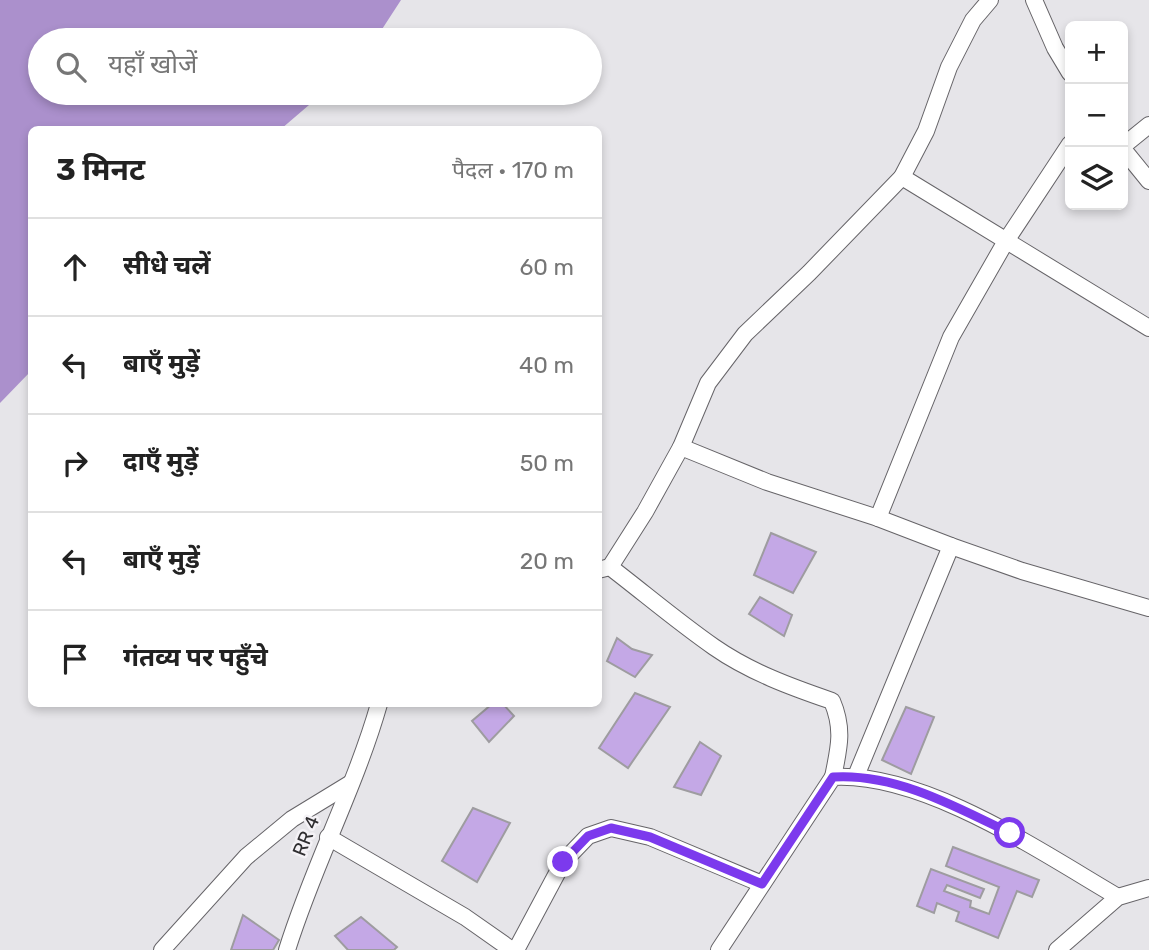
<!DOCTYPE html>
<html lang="hi">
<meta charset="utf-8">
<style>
:root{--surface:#fff;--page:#f6f6f6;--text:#222;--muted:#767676;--line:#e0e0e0}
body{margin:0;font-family:Rubik,"Noto Sans Devanagari",sans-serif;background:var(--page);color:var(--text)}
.controls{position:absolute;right:21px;top:21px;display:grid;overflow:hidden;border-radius:10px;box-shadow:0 4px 10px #0003}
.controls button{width:63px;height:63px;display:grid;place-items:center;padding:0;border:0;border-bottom:2px solid var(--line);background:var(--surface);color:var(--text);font:35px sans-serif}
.stop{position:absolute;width:21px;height:21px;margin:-16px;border:5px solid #7c3aed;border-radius:50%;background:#fff}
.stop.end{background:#7c3aed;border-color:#fff;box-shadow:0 2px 7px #0008}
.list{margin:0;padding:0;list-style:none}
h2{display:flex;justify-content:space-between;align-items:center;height:91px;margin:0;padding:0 28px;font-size:30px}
h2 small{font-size:23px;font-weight:400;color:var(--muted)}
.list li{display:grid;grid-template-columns:46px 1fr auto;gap:21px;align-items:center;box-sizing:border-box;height:98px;padding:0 28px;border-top:2px solid var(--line)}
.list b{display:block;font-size:26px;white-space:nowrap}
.list em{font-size:23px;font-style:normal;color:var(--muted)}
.icon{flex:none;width:38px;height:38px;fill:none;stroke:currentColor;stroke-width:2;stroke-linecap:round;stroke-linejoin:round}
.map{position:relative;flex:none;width:1149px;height:950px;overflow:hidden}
.search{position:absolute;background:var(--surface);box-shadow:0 4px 10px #0003;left:28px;top:28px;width:574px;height:77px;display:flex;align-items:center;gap:18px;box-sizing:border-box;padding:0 24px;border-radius:38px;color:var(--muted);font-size:26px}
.panel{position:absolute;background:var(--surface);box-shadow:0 4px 10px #0003;left:28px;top:126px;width:574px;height:581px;border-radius:10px}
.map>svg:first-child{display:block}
</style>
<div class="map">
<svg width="1149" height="950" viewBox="0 0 1149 950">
<rect width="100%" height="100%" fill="#e6e5e9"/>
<polygon fill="#ab90cc" points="0,0 401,0 375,40 40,40 40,93 323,93 281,129 32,130 31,371 0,403"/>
<g fill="#c4a8e6" stroke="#9e9ca0" stroke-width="2">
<polygon points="771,533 816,552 793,593 754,575"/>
<polygon points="760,597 792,615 784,636 749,614"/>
<polygon points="617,638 632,649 652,655 635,677 607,661"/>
<polygon points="635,693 670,707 628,768 599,748"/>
<polygon points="492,704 503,704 514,716 489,742 472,721"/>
<polygon points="906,707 934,717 911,774 882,760"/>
<polygon points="700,742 721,756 701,795 674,787"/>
<polygon points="473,808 510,823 477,882 442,861"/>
<polygon points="953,847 1039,880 1032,897 1017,891 998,938 956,921 959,912 937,903 934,913 917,906 931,869 984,889 980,898 947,885 944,891 971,901 970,907 989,914 999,887 946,866"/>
<polygon points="243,915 279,940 273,950 231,950"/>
<polygon points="361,917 397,947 394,950 348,950 335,936"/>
</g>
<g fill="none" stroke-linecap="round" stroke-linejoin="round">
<defs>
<g id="street">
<polyline points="1034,0 1055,48 1070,73"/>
<polyline points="1123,146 1149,125"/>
<polyline points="1123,149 1149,181"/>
<polyline points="902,177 1149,328"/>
<polyline points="681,447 767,482 878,518 951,546 1022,571 1149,608"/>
<polyline points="878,518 951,337 1006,241 1070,144"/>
<polyline points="610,567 645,512 681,447 708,383 745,334 809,273 902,177 926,131 949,67 973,20 990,0"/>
<path d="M598,570L610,567C644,593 678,622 714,647C750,672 791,687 832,701C844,729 839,748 833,777"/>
<polyline points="856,776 951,546"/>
<polyline points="328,837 465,917 512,950"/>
<polyline points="162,950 246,857 292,819 351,783"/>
<path d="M287,950C313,866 355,788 379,704"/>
<polyline points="516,950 563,862 588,836 611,828 650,837 762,884"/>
<path d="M719,950L833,777C924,772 1041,852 1118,897"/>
<polyline points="1057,950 1118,897 1149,888"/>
</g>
</defs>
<use href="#street" stroke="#666468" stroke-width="18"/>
<use href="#street" stroke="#fff" stroke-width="16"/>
</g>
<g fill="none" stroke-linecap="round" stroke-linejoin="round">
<path stroke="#7c3aed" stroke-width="9" d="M563,862L588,836L611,828L650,837L762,884L833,777C895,773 955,806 1010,833"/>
</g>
<g text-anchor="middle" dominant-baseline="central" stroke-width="5" stroke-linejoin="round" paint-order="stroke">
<g font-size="19" fill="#2f2e30" stroke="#f4f2f6">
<text transform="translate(306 836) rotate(-68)">RR 4</text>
</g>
</g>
</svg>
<div class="controls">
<button>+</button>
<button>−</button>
<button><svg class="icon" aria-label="layers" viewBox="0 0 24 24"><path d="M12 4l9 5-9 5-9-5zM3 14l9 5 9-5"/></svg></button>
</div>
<div class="stop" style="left:1010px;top:833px"></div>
<div class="stop end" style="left:563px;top:862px"></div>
<div class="search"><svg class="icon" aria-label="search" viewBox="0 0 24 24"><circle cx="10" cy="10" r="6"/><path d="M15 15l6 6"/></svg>यहाँ खोजें</div>
<section class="panel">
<h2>3 मिनट<small>पैदल · 170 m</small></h2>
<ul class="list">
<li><svg class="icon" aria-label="ahead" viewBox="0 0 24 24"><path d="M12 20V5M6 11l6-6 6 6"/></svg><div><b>सीधे चलें</b></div><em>60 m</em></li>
<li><svg class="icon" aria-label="left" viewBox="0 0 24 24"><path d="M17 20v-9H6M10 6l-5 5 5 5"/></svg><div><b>बाएँ मुड़ें</b></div><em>40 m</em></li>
<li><svg class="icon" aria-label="right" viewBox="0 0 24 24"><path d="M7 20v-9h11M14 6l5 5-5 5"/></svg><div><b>दाएँ मुड़ें</b></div><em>50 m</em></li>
<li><svg class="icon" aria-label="left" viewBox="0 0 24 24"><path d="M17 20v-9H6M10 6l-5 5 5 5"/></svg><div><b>बाएँ मुड़ें</b></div><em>20 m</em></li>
<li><svg class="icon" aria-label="arrive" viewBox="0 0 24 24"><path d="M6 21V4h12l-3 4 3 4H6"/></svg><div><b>गंतव्य पर पहुँचे</b></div></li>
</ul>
</section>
</div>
